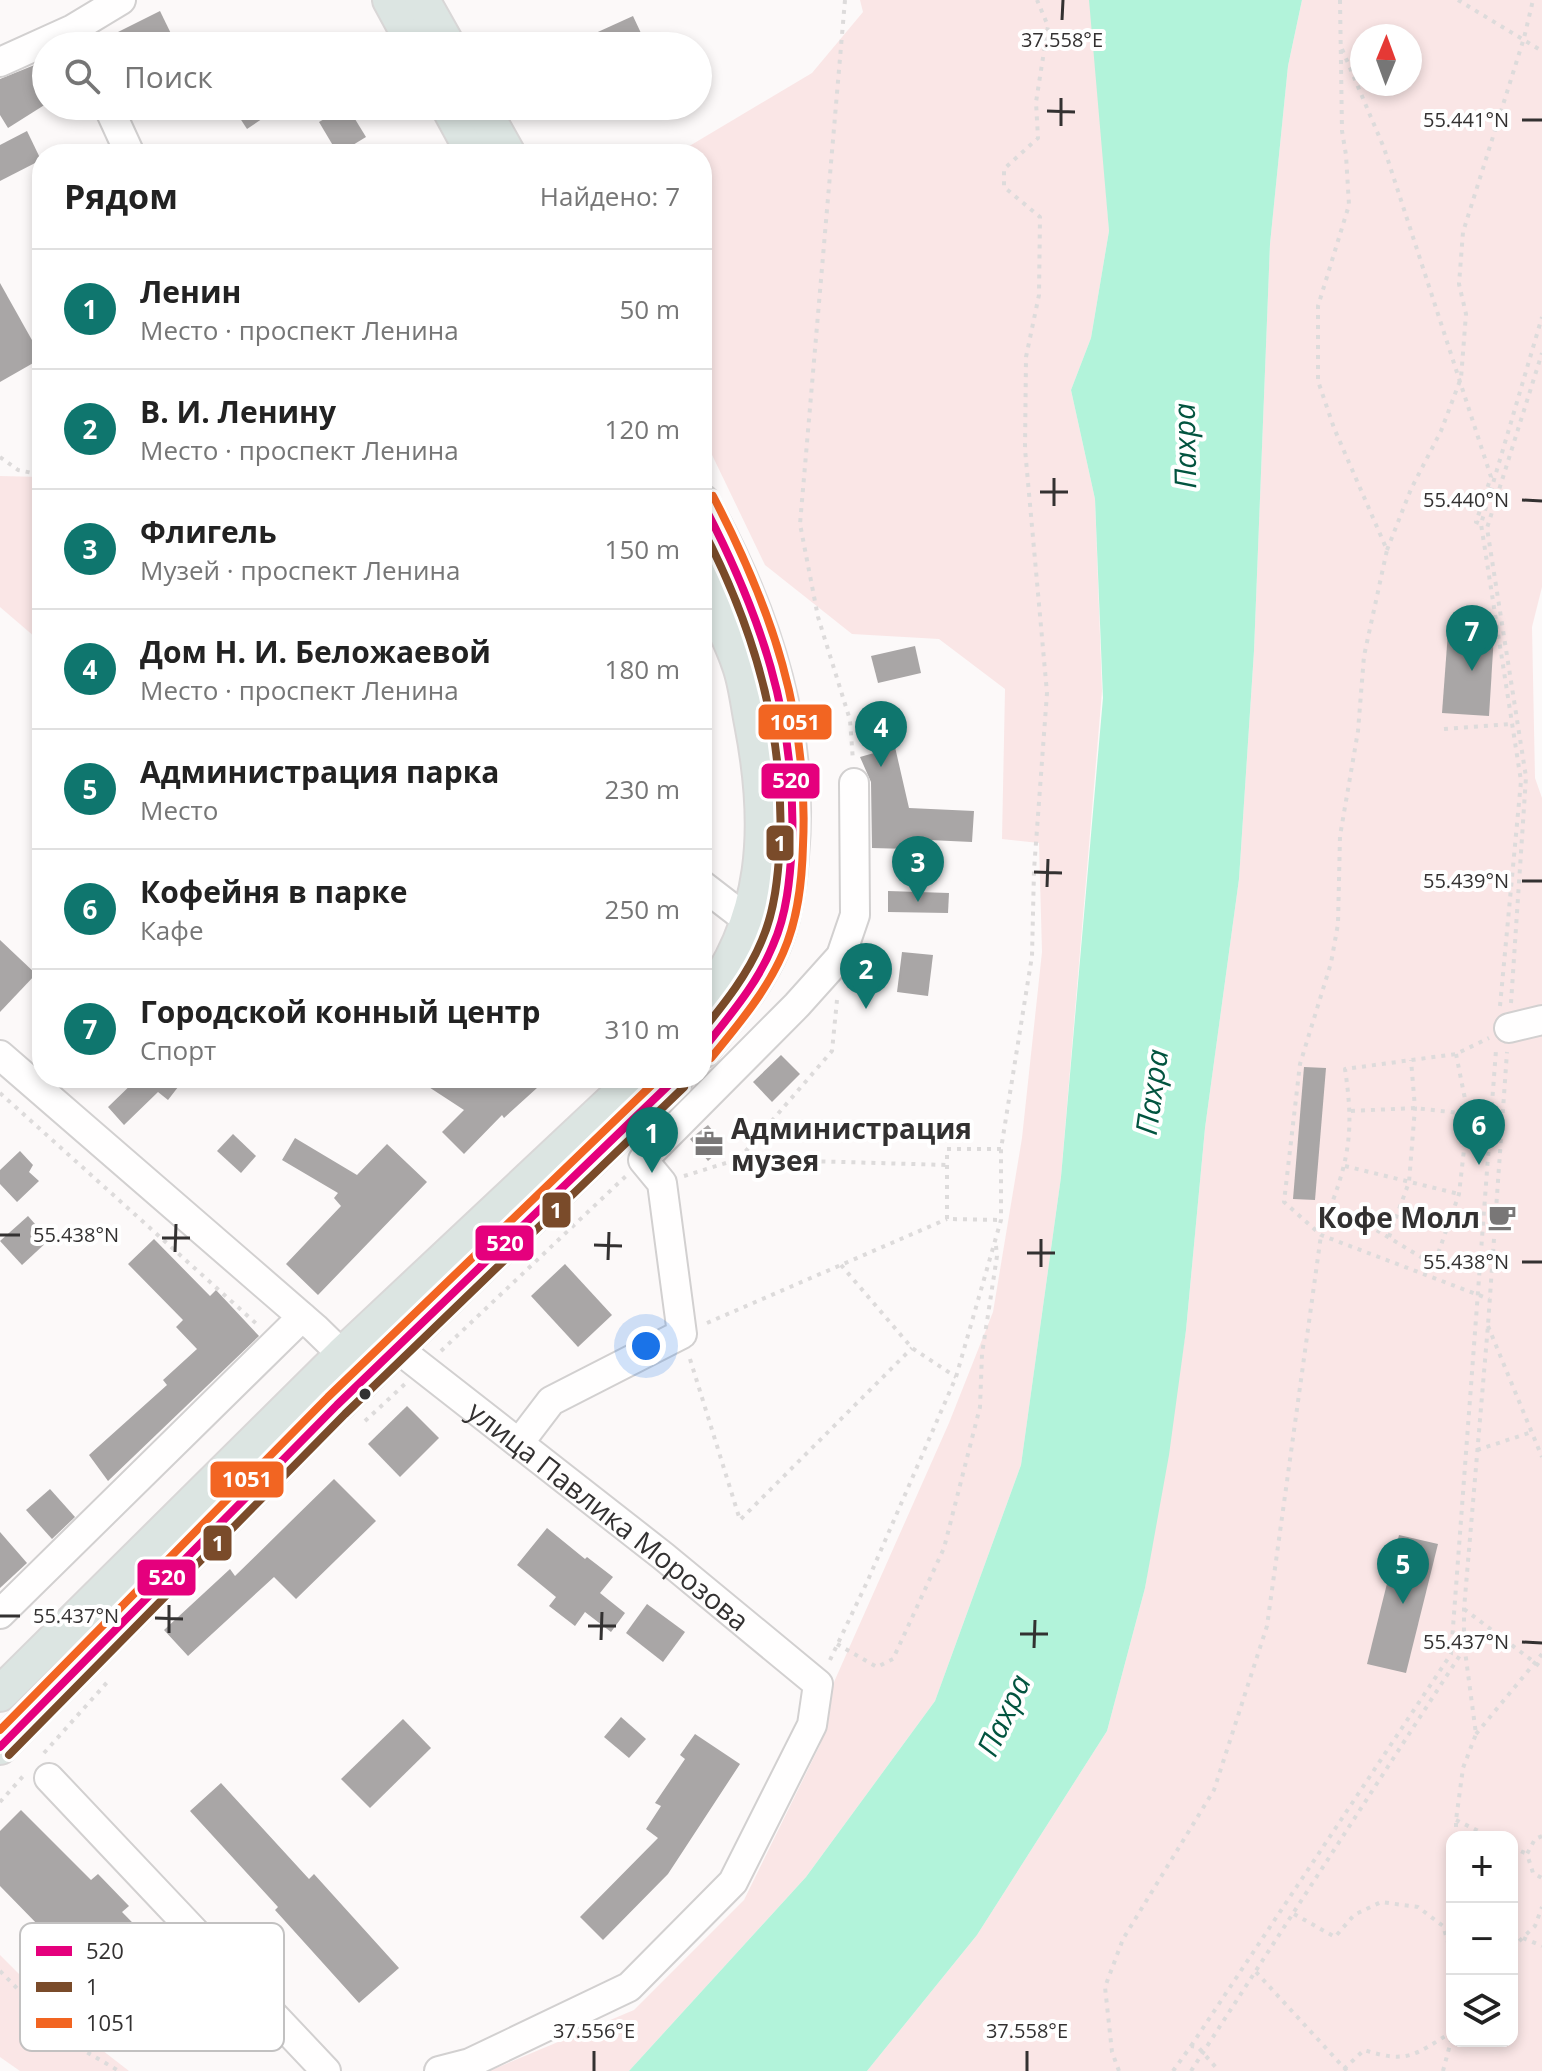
<!DOCTYPE html>
<html lang="ru">
<meta charset="utf-8">
<style>
:root{--surface:#fff;--page:#f2f2f2;--text:#222;--muted:#767676;--line:#e0e0e0;--accent:#0f766e}
body{margin:0;font-family:"Open Sans",sans-serif;background:var(--page);color:var(--text)}
.controls{position:absolute;right:24px;bottom:24px;display:grid;overflow:hidden;border-radius:16px;box-shadow:0 4px 12px #0003}
.controls button{width:72px;height:72px;display:grid;place-items:center;padding:0;border:0;border-bottom:2px solid var(--line);background:var(--surface);color:var(--text);font:40px sans-serif}
.compass{position:absolute;left:1350px;top:24px;width:72px;height:72px;border-radius:50%;background:var(--surface);box-shadow:0 4px 12px #0003;rotate:1deg}
.you{position:absolute;left:646px;top:1346px;width:28px;height:28px;margin:-20px;border:6px solid #fff;border-radius:50%;background:#1a73e8;box-shadow:0 0 0 12px #1a73e833}
.badge{display:grid;place-items:center;width:52px;height:52px;border-radius:50%;background:var(--accent);color:#fff;font-size:26px;font-weight:700}
.pin{position:absolute;translate:-50% -66px;filter:drop-shadow(0 2px 4px #0008)}
.pin::after{content:'';position:absolute;top:42px;width:28px;height:24px;background:inherit;clip-path:polygon(0 0,100% 0,50% 100%)}
.list{margin:0;padding:0;list-style:none}
h2{display:flex;justify-content:space-between;align-items:center;height:104px;margin:0;padding:0 32px;font-size:34px}
h2 small{font-size:26px;font-weight:400;color:var(--muted)}
.list li{display:grid;grid-template-columns:52px 1fr auto;gap:24px;align-items:center;box-sizing:border-box;height:120px;padding:0 32px;border-top:2px solid var(--line)}
.list b{display:block;font-size:30px;white-space:nowrap}
.list p{margin:0;font-size:26px;white-space:nowrap;color:var(--muted)}
.list em{font-size:26px;font-style:normal;color:var(--muted)}
.icon{flex:none;width:44px;height:44px;fill:none;stroke:currentColor;stroke-width:2;stroke-linecap:round;stroke-linejoin:round}
.map{position:relative;flex:none;width:1542px;height:2071px;overflow:hidden}
.search{position:absolute;background:var(--surface);box-shadow:0 4px 12px #0003;left:32px;top:32px;width:680px;height:88px;display:flex;align-items:center;gap:20px;box-sizing:border-box;padding:0 28px;border-radius:44px;color:var(--muted);font-size:30px}
.panel{position:absolute;background:var(--surface);box-shadow:0 4px 12px #0003;left:32px;top:144px;width:680px;height:944px;border-radius:32px}
.map>svg:first-child{display:block}
</style>
<div class="map">
<svg width="1542" height="2071" viewBox="0 0 1542 2071">
<rect width="100%" height="100%" fill="#fcf9f9"/>
<g fill="#fae6e6" fill-rule="evenodd">
<polygon points="860,0 1092,0 1109,231 1091,338 1071,390 1095,499 1102,691 1061,1177 1021,1465 935,1701 806,1877 629,2071 489,2071 634,2010 744,1900 820,1745 834,1682 949,1423 993,1312 1022,1138 1042,952 1039,843 1002,839 1005,689 939,639 852,634 765,565 702,434 702,154 676,154 812,73 863,12"/>
<path d="M1302,0H1542V587L1532,627L1535,778L1542,798V2071H867L977,1935L1107,1731L1145,1588L1186,1330L1205,1128L1239,879L1254,651L1270,244L1288,66ZM1362,36H1410V84H1362ZM1452,1837H1512V2041H1452Z"/>
<polygon points="0,476 42,477 42,643 0,607"/>
<polygon points="0,1955 71,2026 129,2071 20,2071 0,2057"/>
</g>
<polygon fill="#b2f3da" points="1089,0 1302,0 1288,66 1270,244 1254,651 1239,879 1205,1128 1186,1330 1169,1455 1145,1588 1107,1731 977,1935 867,2071 629,2071 806,1877 935,1701 1021,1465 1061,1177 1103,698 1095,499 1071,390 1091,338 1109,231"/>
<g fill="#a9a6a6">
<polygon points="160,11 177,46 125,46 118,32"/>
<polygon points="633,16 647,46 567,46"/>
<polygon points="46,63 46,104 8,128 0,115 0,79 37,64 39,68"/>
<polygon points="232,106 281,106 247,129"/>
<polygon points="347,106 366,137 338,154 319,122"/>
<polygon points="27,131 41,160 0,181 0,145"/>
<polygon points="0,283 42,358 0,382"/>
<polygon points="1448,632 1494,635 1489,716 1442,713"/>
<polygon points="915,646 921,673 878,683 871,656"/>
<polygon points="895,747 909,808 974,811 972,842 908,839 908,849 872,848 871,782 860,757"/>
<polygon points="888,891 949,893 948,913 888,912"/>
<polygon points="0,940 36,974 0,1012"/>
<polygon points="902,952 933,955 928,996 897,992"/>
<polygon points="781,1055 800,1074 772,1102 753,1082"/>
<polygon points="1304,1067 1326,1068 1315,1200 1293,1199"/>
<polygon points="138,1078 185,1078 168,1100 158,1092 124,1125 108,1107"/>
<polygon points="415,1078 548,1078 504,1118 502,1115 464,1154 442,1132 464,1110"/>
<polygon points="708,1125 725,1146 708,1161 690,1139"/>
<polygon points="233,1134 256,1156 241,1173 217,1151"/>
<polygon points="295,1138 357,1175 387,1144 427,1182 318,1295 286,1264 341,1206 334,1198 338,1193 282,1160"/>
<polygon points="20,1151 33,1165 29,1172 39,1181 17,1202 0,1184 0,1170"/>
<polygon points="28,1216 49,1240 22,1265 0,1241"/>
<polygon points="154,1239 210,1296 216,1290 259,1336 108,1481 89,1455 167,1385 163,1380 197,1349 176,1327 183,1320 128,1264"/>
<polygon points="565,1264 612,1315 578,1347 531,1296"/>
<polygon points="407,1406 439,1438 400,1477 368,1444"/>
<polygon points="334,1479 376,1521 296,1599 274,1577 188,1656 164,1630 230,1569 235,1576"/>
<polygon points="50,1489 75,1517 52,1539 26,1510"/>
<polygon points="547,1528 585,1559 587,1557 613,1577 600,1593 625,1613 611,1632 585,1612 575,1626 549,1606 556,1597 517,1565"/>
<polygon points="0,1532 27,1563 0,1588"/>
<polygon points="1399,1535 1438,1544 1406,1673 1367,1664"/>
<polygon points="647,1604 685,1632 663,1662 626,1633"/>
<polygon points="621,1717 646,1739 629,1758 604,1737"/>
<polygon points="403,1719 431,1748 370,1808 341,1779"/>
<polygon points="695,1734 740,1764 668,1874 603,1940 580,1917 658,1838 646,1829 661,1806 655,1803 685,1759 680,1755"/>
<polygon points="221,1783 309,1879 314,1874 399,1968 359,2003 275,1910 278,1907 190,1811"/>
<polygon points="21,1810 91,1880 98,1874 129,1906 122,1912 190,1981 141,2029 73,1961 66,1968 35,1936 42,1929 0,1886 0,1831"/>
</g>
<g fill="none" stroke-linecap="round" stroke-linejoin="round">
<defs>
<g id="minor">
<polyline points="0,62 73,29 121,0"/>
<polyline points="108,106 130,154"/>
<polyline points="702,885 750,922"/>
<polyline points="1509,1028 1542,1020"/>
<polyline points="0,1055 315,1328 357,1369"/>
<path id="s1" d="M397,1348L663,1556L818,1684L812,1725L733,1882L629,1987L470,2063L439,2071"/>
<polyline points="519,1443 551,1401 682,1334 662,1183 643,1160 797,1005 841,956 855,915 854,783"/>
<polyline points="0,1614 302,1317"/>
<polyline points="49,1778 326,2071"/>
</g>
<g id="major">
<polyline points="390,0 415,46"/>
<polyline points="422,0 448,46"/>
<polyline points="448,106 474,154"/>
<polyline points="481,106 508,154"/>
<path d="M702,502C763,611 803,730 791,856C789,885 785,918 773,946C757,985 727,1018 702,1051"/>
<path d="M702,579C714,607 729,634 739,663C746,681 748,703 752,723C772,826 769,920 702,1006"/>
<polyline points="0,1694 342,1355 637,1078"/>
<polyline points="0,1747 337,1405 676,1078"/>
</g>
</defs>
<use href="#minor" stroke="#d2d0d0" stroke-width="32"/>
<use href="#major" stroke="#d9d7d7" stroke-width="38"/>
<g stroke="#dddbdb" stroke-width="4" stroke-dasharray="4 6" stroke-linecap="butt">
<polyline points="845,0 800,524 818,617 850,720 853,761"/>
<polyline points="1340,0 1342,131 1346,155 1349,205 1318,306 1318,381 1334,428 1387,550 1364,656 1358,731 1340,836 1338,924 1331,963 1300,1064 1284,1202 1321,1235 1489,1299"/>
<polyline points="1458,0 1542,51"/>
<polyline points="1342,49 1384,148 1491,477 1476,522 1481,524"/>
<polyline points="0,457 18,470 42,475"/>
<polyline points="1387,550 1411,489 1441,431 1461,378 1466,314 1459,284 1463,232 1524,38 1533,0"/>
<polyline points="1444,729 1512,724"/>
<polyline points="1511,1003 1526,777 1487,528 1542,353"/>
<polyline points="1500,1006 1521,781 1481,524 1542,317"/>
<path d="M1456,1054L1468,1114L1459,1194L1434,1265L1332,1203C1351,1152 1353,1123 1345,1069L1456,1054L1489,1038"/>
<polyline points="0,1093 260,1327"/>
<polyline points="1351,1111 1415,1108 1468,1114"/>
<polyline points="1001,1149 947,1149 947,1219 1001,1220"/>
<polyline points="739,1159 832,1051 837,1000"/>
<polyline points="1345,1166 1459,1194"/>
<polyline points="684,1176 739,1159 947,1165"/>
<polyline points="1389,1237 1409,1182 1415,1108 1411,1060"/>
<polyline points="841,1265 912,1348 956,1377"/>
<polyline points="707,1323 947,1219"/>
<polyline points="1488,1326 1542,1457"/>
<polyline points="441,1351 627,1175"/>
<polyline points="690,1359 740,1520 912,1348"/>
<polyline points="365,1421 405,1384"/>
<polyline points="1477,1450 1532,1432"/>
<polyline points="1464,1609 1542,1668"/>
<polyline points="837,1644 877,1667 893,1659 944,1548 980,1407 982,1354 997,1256 996,1246"/>
<polyline points="830,1660 868,1580 956,1377 1001,1220 1001,1149 1032,956 1034,870 1047,693 1025,449 1026,357 1039,295 1040,217 1004,187 1004,169 1038,138 1036,102 1048,26 1037,0"/>
<polyline points="1476,1734 1542,1654"/>
<polyline points="44,1753 110,1679"/>
<polyline points="0,1802 25,1774"/>
<polyline points="1456,1820 1491,1837"/>
<polyline points="1542,1836 1535,1839 1527,1854 1533,1873 1542,1878"/>
<polyline points="1456,1837 1456,1820 1463,1768 1476,1734 1465,1651"/>
<polyline points="1512,1847 1527,1854"/>
<polyline points="1294,1914 1335,1937 1354,1915 1381,1902 1418,1907 1443,1926 1452,1955"/>
<polyline points="1523,1938 1542,1946"/>
<polyline points="1512,1948 1535,1926 1542,1907"/>
<polyline points="0,1971 71,2043 119,2071"/>
<polyline points="1256,1972 1347,2071"/>
<polyline points="1191,2046 1451,1654 1496,1050"/>
<path d="M1344,2069L1364,2050C1408,2064 1414,2055 1452,2032"/>
<polyline points="1119,2071 1112,2052 1105,1987 1123,1939 1214,1790 1267,1626 1321,1235"/>
<polyline points="1173,2071 1191,2046 1198,2047 1219,2071"/>
<polyline points="1191,2071 1464,1649 1464,1609 1488,1325 1507,1052"/>
<polyline points="1443,2071 1452,2037"/>
</g>
<use href="#minor" stroke="#fffefe" stroke-width="28"/>
<use href="#major" stroke="#dce5e2" stroke-width="34"/>
<defs>
<g id="bus-1">
<path d="M702,502C760,612 797,718 792,844C790,878 787,914 773,945C757,985 728,1017 702,1051"/>
<polyline points="0,1747 337,1405 676,1078"/>
</g>
<g id="bus-2">
<path d="M702,528C754,627 785,732 780,844C778,876 775,910 762,940C748,974 725,1003 702,1031"/>
<polyline points="9,1755 345,1414 684,1087"/>
</g>
<g id="bus-3">
<path d="M711,1058C738,1025 766,992 783,953C798,919 802,882 803,845C809,716 772,609 713,496"/>
<polyline points="0,1730 328,1397 659,1078"/>
</g>
</defs>
<use href="#bus-1" stroke="#fff" stroke-width="14"/>
<use href="#bus-2" stroke="#fff" stroke-width="14"/>
<use href="#bus-3" stroke="#fff" stroke-width="14"/>
<use href="#bus-1" stroke="#e5007d" stroke-width="8"/>
<use href="#bus-2" stroke="#7a4b2a" stroke-width="8"/>
<use href="#bus-3" stroke="#f26522" stroke-width="8"/>
</g>
<path fill="none" stroke="#333131" stroke-width="3" d="M1062,20L1063,0M1047,111L1075,112M1522,120H1542M1061,126V98M1040,492H1068M1522,500L1542,501M1054,506V478M1034,872L1062,873M1522,881H1542M1047,887L1048,859M0,1235H20M162,1238H190M594,1245L622,1246M175,1252L176,1224M1027,1253H1055M608,1260L609,1232M1522,1262H1542M1041,1267V1239M0,1616H20M155,1618L183,1619M588,1626H616M169,1633V1605M1020,1634H1048M601,1640L602,1612M1522,1642L1542,1643M1034,1648L1035,1620M594,2071V2051M1027,2071V2051"/>
<defs>
<symbol id="office-bare" viewBox="-9 -9 18 18"><path d="M-6-3h4V-5.5h4V-3h4V5H-6ZM-1-4.5V-3h2v-1.5ZM-6 0V1H6V0Z" fill="#797777" stroke="#fff" stroke-width="2.5" paint-order="stroke"/></symbol>
<symbol id="cafe-bare" viewBox="-9 -9 18 18"><path d="M-5.5-4.5H6V0H3Q3 3.5 0 3.5H-2.5Q-5.5 3.5-5.5 0ZM3-3.2v2h1.7v-2ZM-6 4.5H4V6H-6Z" fill="#797777" stroke="#fff" stroke-width="2.5" paint-order="stroke"/></symbol>
</defs>
<g fill-rule="evenodd">
<use href="#office-bare" x="689" y="1124" width="40" height="40"/>
<use href="#cafe-bare" x="1482" y="1197" width="40" height="40"/>
</g>
<circle fill="#333131" stroke="#fff" stroke-width="3" cx="365" cy="1394" r="7"/>
<g text-anchor="middle" dominant-baseline="central" stroke-width="8" stroke-linejoin="round" paint-order="stroke">
<g font-size="28" font-weight="bold" fill="#333131" stroke="#fff" text-anchor="start">
<text x="731" y="1128">Администрация<tspan x="731" dy="32">музея</tspan></text>
<text x="1480" y="1217" text-anchor="end">Кофе Молл</text>
</g>
<g font-size="28" fill="#333131" stroke="#fff">
<text stroke="none"><textPath href="#s1" startOffset="270">улица Павлика Морозова</textPath></text>
</g>
<g font-size="30" font-style="italic" fill="#02543f" stroke="#fff">
<text transform="translate(1184 446) rotate(-91)">Пахра</text>
<text transform="translate(1151 1092) rotate(-82)">Пахра</text>
<text transform="translate(1003 1715) rotate(-65)">Пахра</text>
</g>
</g>
<rect x="20" y="1923" width="264" height="128" rx="12" fill="#fff" stroke="#c2c1c1" stroke-width="2"/>
<rect x="36" y="1946" width="36" height="10" fill="#e5007d"/>
<rect x="36" y="1982" width="36" height="10" fill="#7a4b2a"/>
<rect x="36" y="2018" width="36" height="10" fill="#f26522"/>
<g font-size="22" fill="#333131">
<text x="86" y="1959">520</text>
<text x="86" y="1995">1</text>
<text x="86" y="2031">1051</text>
</g>
<g font-size="20" text-anchor="middle" fill="#333131" stroke="#fff" stroke-width="8" stroke-linejoin="round" paint-order="stroke">
<text x="1062" y="47">37.558°E</text>
<text x="1466" y="127">55.441°N</text>
<text x="1466" y="507">55.440°N</text>
<text x="1466" y="888">55.439°N</text>
<text x="76" y="1242">55.438°N</text>
<text x="1466" y="1269">55.438°N</text>
<text x="76" y="1623">55.437°N</text>
<text x="1466" y="1649">55.437°N</text>
<text x="594" y="2038">37.556°E</text>
<text x="1027" y="2038">37.558°E</text>
</g>
<g stroke="#fff" stroke-width="3">
<rect x="757" y="703" width="76" height="38" rx="8" fill="#f26522"/>
<rect x="760" y="762" width="61" height="38" rx="8" fill="#e5007d"/>
<rect x="765" y="824" width="30" height="38" rx="8" fill="#7a4b2a"/>
<rect x="541" y="1191" width="31" height="38" rx="8" fill="#7a4b2a"/>
<rect x="474" y="1224" width="61" height="38" rx="8" fill="#e5007d"/>
<rect x="209" y="1460" width="76" height="39" rx="8" fill="#f26522"/>
<rect x="202" y="1524" width="31" height="38" rx="8" fill="#7a4b2a"/>
<rect x="136" y="1558" width="61" height="39" rx="8" fill="#e5007d"/>
</g>
<g font-size="22" text-anchor="middle" font-weight="bold" fill="#fff">
<text x="795" y="730">1051</text>
<text x="791" y="788">520</text>
<text x="780" y="851">1</text>
<text x="556" y="1218">1</text>
<text x="505" y="1251">520</text>
<text x="247" y="1487">1051</text>
<text x="218" y="1551">1</text>
<text x="167" y="1585">520</text>
</g>
</svg>
<div class="controls">
<button>+</button>
<button>−</button>
<button><svg class="icon" aria-label="layers" viewBox="0 0 24 24"><path d="M12 4l9 5-9 5-9-5zM3 14l9 5 9-5"/></svg></button>
</div>
<svg class="compass" viewBox="-18 -18 36 36"><path d="M0-13l5 13h-10z" fill="#e53935"/><path d="M0 13l5-13h-10z" fill="#767676"/></svg>
<div class="you"></div>
<div class="pin badge" style="left:652px;top:1173px">1</div>
<div class="pin badge" style="left:866px;top:1009px">2</div>
<div class="pin badge" style="left:918px;top:902px">3</div>
<div class="pin badge" style="left:881px;top:767px">4</div>
<div class="pin badge" style="left:1403px;top:1604px">5</div>
<div class="pin badge" style="left:1479px;top:1165px">6</div>
<div class="pin badge" style="left:1472px;top:671px">7</div>
<div class="search"><svg class="icon" aria-label="search" viewBox="0 0 24 24"><circle cx="10" cy="10" r="6"/><path d="M15 15l6 6"/></svg>Поиск</div>
<section class="panel">
<h2>Рядом<small>Найдено: 7</small></h2>
<ul class="list">
<li><span class="badge">1</span><div><b>Ленин</b><p>Место · проспект Ленина</p></div><em>50 m</em></li>
<li><span class="badge">2</span><div><b>В. И. Ленину</b><p>Место · проспект Ленина</p></div><em>120 m</em></li>
<li><span class="badge">3</span><div><b>Флигель</b><p>Музей · проспект Ленина</p></div><em>150 m</em></li>
<li><span class="badge">4</span><div><b>Дом Н. И. Беложаевой</b><p>Место · проспект Ленина</p></div><em>180 m</em></li>
<li><span class="badge">5</span><div><b>Администрация парка</b><p>Место</p></div><em>230 m</em></li>
<li><span class="badge">6</span><div><b>Кофейня в парке</b><p>Кафе</p></div><em>250 m</em></li>
<li><span class="badge">7</span><div><b>Городской конный центр</b><p>Спорт</p></div><em>310 m</em></li>
</ul>
</section>
</div>
